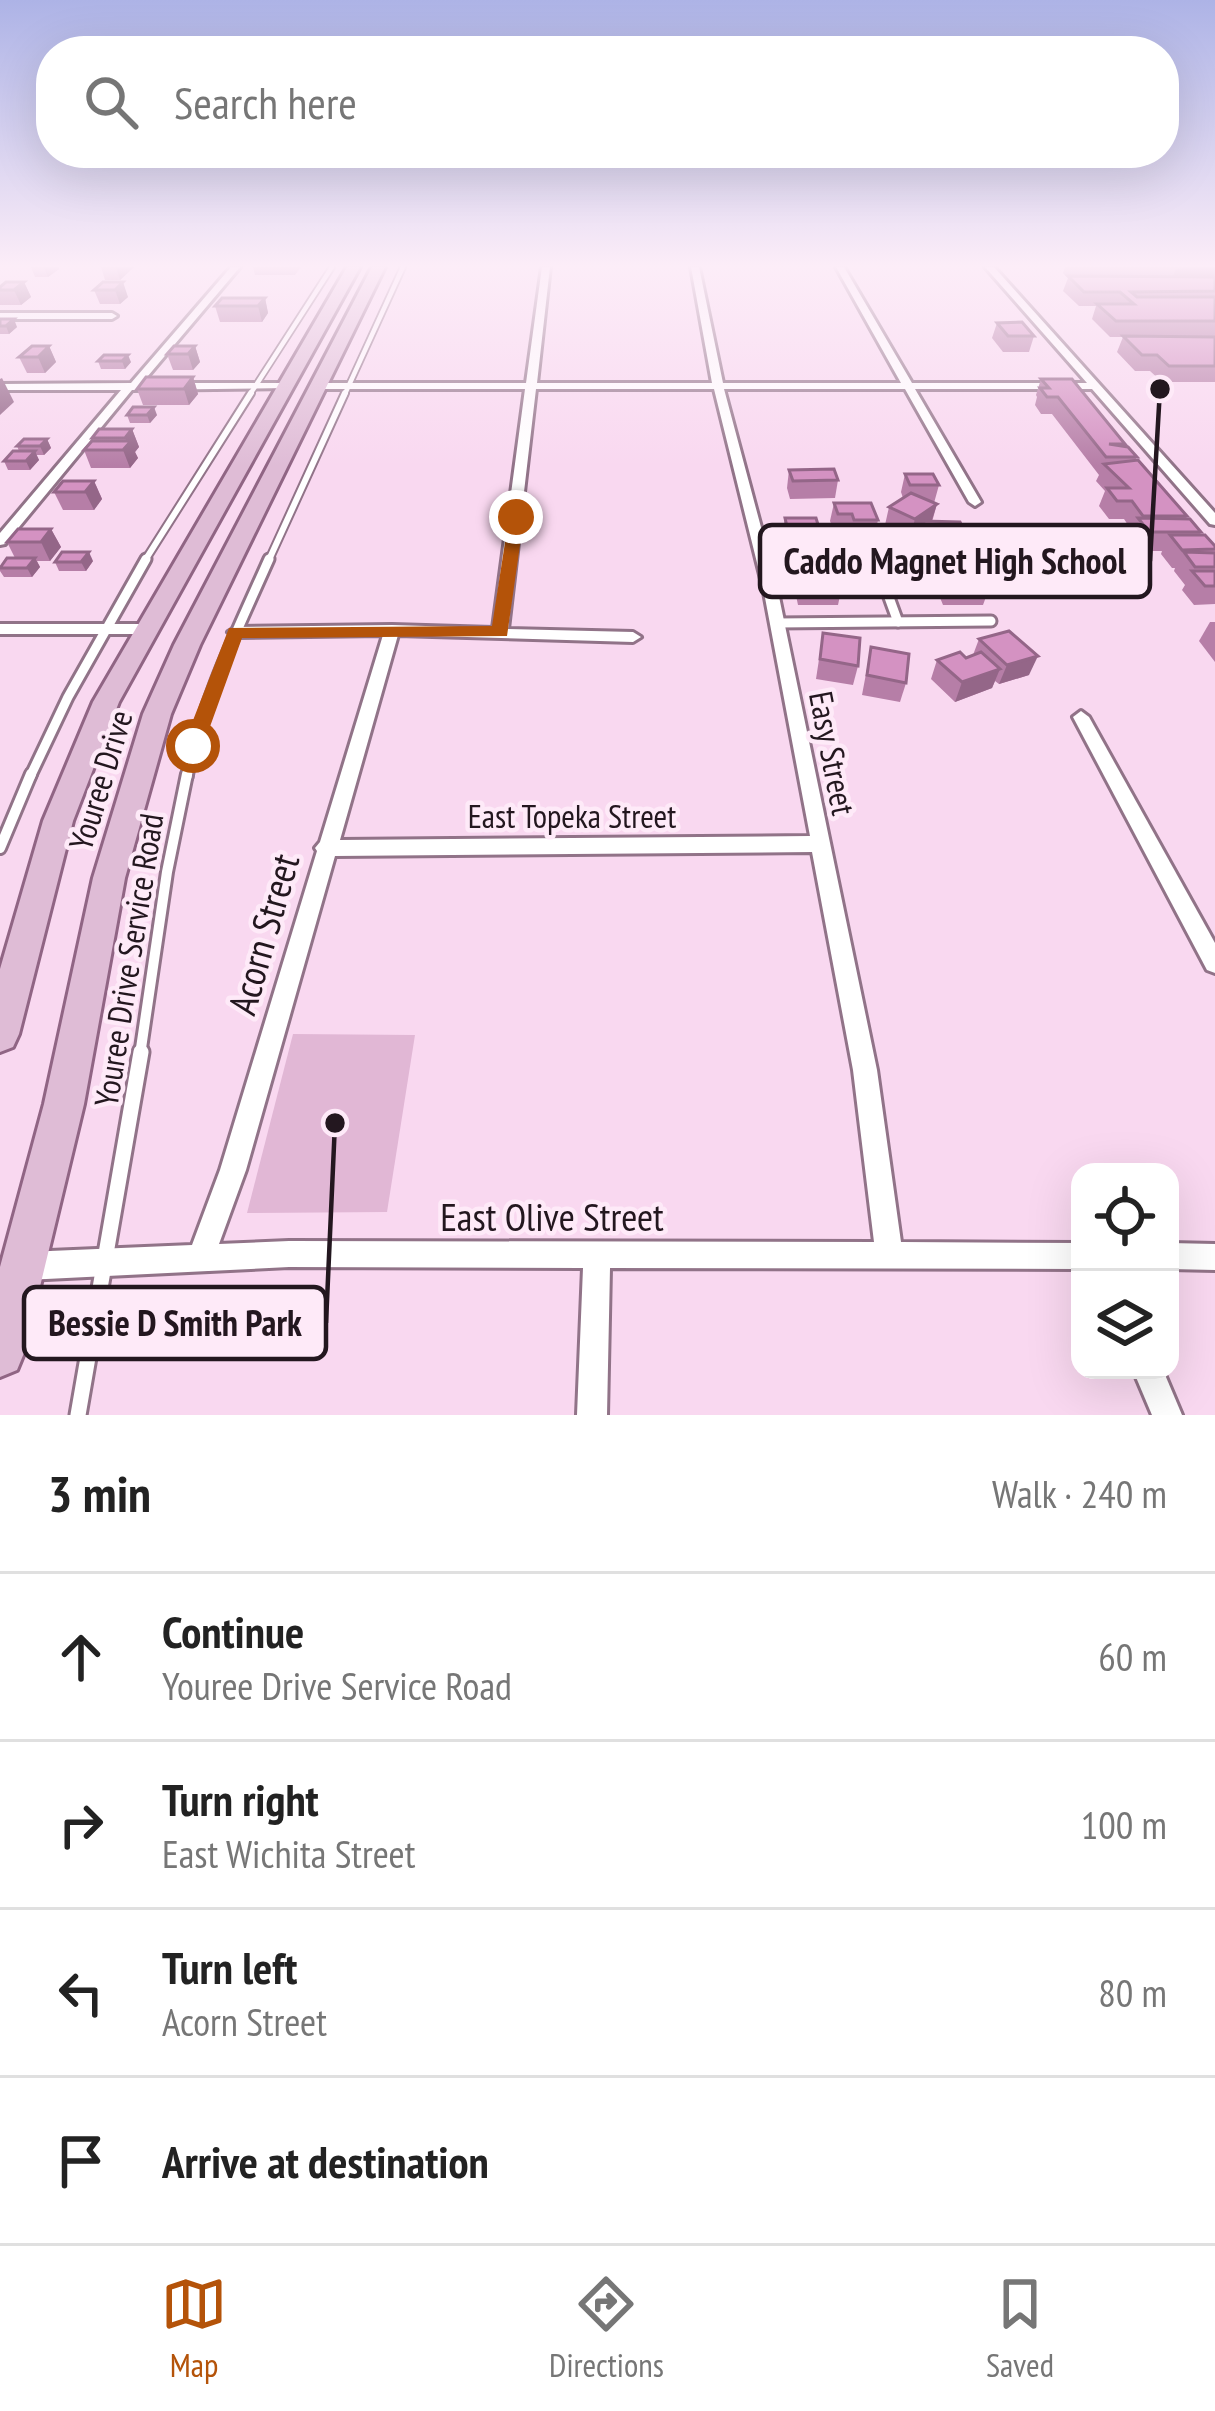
<!DOCTYPE html>
<meta charset="utf-8">
<style>
:root{--surface:#fff;--page:#f2f2f2;--text:#222;--muted:#767676;--line:#e0e0e0;--accent:#b45309}
body{margin:0;font-family:"PT Sans Narrow",sans-serif;background:var(--page);color:var(--text)}
.controls{position:absolute;right:36px;bottom:36px;display:grid;overflow:hidden;border-radius:24px;box-shadow:0 12px 48px #0002}
.controls button{width:108px;height:108px;display:grid;place-items:center;padding:0;border:0;border-bottom:3px solid var(--line);background:var(--surface);color:var(--text);font:60px sans-serif}
.stop{position:absolute;width:36px;height:36px;margin:-27px;border:9px solid #b45309;border-radius:50%;background:#fff}
.stop.end{background:#b45309;border-color:#fff;box-shadow:0 3px 12px #0008}
.list{margin:0;padding:0;list-style:none}
h2{display:flex;justify-content:space-between;align-items:center;height:156px;margin:0;padding:0 48px;font-size:51px}
h2 small{font-size:39px;font-weight:400;color:var(--muted)}
.list li{display:grid;grid-template-columns:78px 1fr auto;gap:36px;align-items:center;box-sizing:border-box;height:168px;padding:0 48px;border-top:3px solid var(--line)}
.list b{display:block;font-size:45px;white-space:nowrap}
.list p{margin:0;font-size:39px;white-space:nowrap;color:var(--muted)}
.list em{font-size:39px;font-style:normal;color:var(--muted)}
.icon{flex:none;width:66px;height:66px;fill:none;stroke:currentColor;stroke-width:2;stroke-linecap:round;stroke-linejoin:round}
.map{position:relative;flex:none;width:1215px;height:1415px;overflow:hidden}
.search{position:absolute;background:var(--surface);box-shadow:0 12px 48px #0002;left:36px;right:36px;top:36px;height:132px;display:flex;align-items:center;gap:30px;box-sizing:border-box;padding:0 42px;border-radius:48px;color:var(--muted);font-size:45px}
.sheet{height:828px;background:var(--surface)}
nav{display:flex;justify-content:space-around;align-items:center;box-sizing:border-box;height:168px;border-top:3px solid var(--line);background:var(--surface);font-size:33px;color:var(--muted)}
nav a{display:grid;justify-items:center;gap:6px}
nav .on{color:var(--accent)}
.map>svg:first-child{display:block}
</style>
<div class="map">
<svg width="1215" height="1415" viewBox="0 0 1215 1415">
<rect width="100%" height="100%" fill="#f9d8f0"/>
<polygon fill="#e1b7d5" points="293,1034 415,1035 387,1212 247,1213"/>
<g fill="none" stroke-linecap="round" stroke-linejoin="round">
<defs>
<g id="lane-far4">
<polyline points="249,396 332,267"/>
<polyline points="344,396 403,267"/>
</g>
<g id="lane-far3">
<polyline points="874,556 876,562"/>
<polyline points="144,562 251,393"/>
<polyline points="268,562 345,393"/>
</g>
<g id="lane-far2">
<polyline points="875,559 898,622"/>
<polyline points="777,623 991,621"/>
<polyline points="30,777 68,697 146,559"/>
<path d="M187,777C202,701 238,629 269,559"/>
</g>
<g id="lane-far1">
<polyline points="0,848 31,774"/>
<polyline points="140,1055 167,872 187,774"/>
</g>
<polyline id="lane" points="78,1415 141,1052"/>
<g id="street">
<polygon points="231,267 240,267 142,383 284,383 288,384 288,388 132,390 5,544 0,545 0,533 121,390 0,390 0,384 131,383"/>
<path d="M542,267H550L537,383H712L691,267H699L723,383H901L836,267H844L912,383H1087L985,267H994L1215,513V525L1210,524L1092,389H915L981,502L975,506L969,502L905,389H724L777,587L877,1070L901,1242L1080,1243V1269L610,1268L607,1415H577L583,1268L289,1267L26,1280L16,1276L12,1266L16,1256L26,1252L192,1245L220,1170L317,851L315,848L320,842L383,635L236,637L228,632L236,627L392,625L493,628L525,389H318L313,386L318,383H526ZM536,389H714L763,587L810,836L340,840L398,635L633,642L641,637L633,632L508,629ZM812,852L853,1070L874,1242L289,1241L219,1244L246,1170L335,856Z"/>
<polygon points="0,313 112,313 117,316 112,319 0,319"/>
<polygon points="0,624 144,624 152,629 144,634 0,634"/>
<polygon points="1081,711 1089,717 1215,943 1215,973 1207,970 1073,717"/>
<polygon points="1170,1243 1215,1244 1215,1270 1170,1269"/>
<polygon points="1133,1370 1163,1370 1182,1415 1152,1415"/>
</g>
<g id="primary">
<polygon points="347,267 360,267 119,702 73,821 19,1034 13,1047 0,1052 0,969 43,821 93,702"/>
<polygon points="372,267 385,267 200,645 171,714 125,878 84,1104 24,1353 17,1370 0,1377 0,1267 44,1104 93,878 143,714 174,645"/>
</g>
</defs>
<use href="#lane-far4" stroke="#917388" stroke-width="8"/>
<use href="#lane-far3" stroke="#917388" stroke-width="10"/>
<use href="#lane-far2" stroke="#917388" stroke-width="15"/>
<use href="#lane-far1" stroke="#917388" stroke-width="16"/>
<use href="#lane" stroke="#917388" stroke-width="21"/>
<use href="#street" stroke="#917388" stroke-width="6"/>
<use href="#primary" stroke="#906584" stroke-width="6"/>
<use href="#lane-far4" stroke="#fff" stroke-width="4.5"/>
<use href="#lane-far3" stroke="#fff" stroke-width="6"/>
<use href="#lane-far2" stroke="#fff" stroke-width="9"/>
<use href="#lane-far1" stroke="#fff" stroke-width="10"/>
<use href="#lane" stroke="#fff" stroke-width="15"/>
<use href="#street" fill="#fff" fill-rule="evenodd"/>
<use href="#primary" fill="#dfbcd6" fill-rule="evenodd"/>
</g>
<g fill="#b67ea7">
<polygon points="31,267 59,267 59,269 48,277 35,277"/>
<polygon points="101,267 134,267 120,280 105,280"/>
<polygon points="253,267 301,267 295,275 255,275"/>
<polygon points="1065,267 1215,267 1215,382 1162,382 1150,371 1135,371 1117,352 1123,337 1110,337 1092,319 1096,306 1079,306 1063,291 1068,278 1063,273"/>
<polygon points="24,282 31,297 21,305 0,305 0,287"/>
<polygon points="103,282 128,297 120,304 100,304 94,290"/>
<polygon points="265,298 268,313 262,322 220,322 215,306"/>
<polygon points="0,319 17,327 9,334 0,334"/>
<polygon points="997,323 1034,336 1029,352 1003,352 992,338"/>
<polygon points="49,346 56,362 45,373 27,373 19,357"/>
<polygon points="195,346 200,362 193,370 173,370 167,354"/>
<polygon points="104,355 131,362 125,369 101,369 98,361"/>
<polygon points="193,377 198,394 189,405 143,405 137,389"/>
<polygon points="1041,379 1125,444 1124,446 1137,457 1135,460 1187,516 1186,519 1201,532 1200,535 1215,546 1215,604 1194,605 1182,590 1185,585 1174,571 1175,568 1172,568 1161,554 1162,551 1140,551 1129,537 1132,531 1124,519 1109,519 1099,506 1105,491 1096,481 1099,475 1052,414 1041,414 1035,405 1037,397 1036,395"/>
<polygon points="127,415 157,415 150,423 130,423"/>
<polygon points="132,429 139,447 135,452 138,458 130,468 91,468 84,450 93,441 92,438"/>
<polygon points="47,439 51,448 44,455 36,455 39,460 30,470 8,470 4,461 19,451 17,446"/>
<polygon points="789,470 838,480 835,498 790,499 787,488"/>
<polygon points="905,474 939,485 934,503 937,504 932,522 968,539 966,544 979,563 978,566 990,586 983,605 943,605 935,585 936,581 932,581 925,563 926,557 924,557 918,540 920,530 910,537 885,525 889,507 903,498 901,492"/>
<polygon points="94,481 102,499 94,510 63,510 54,492"/>
<polygon points="834,503 878,520 874,538 850,538 848,532 834,532 830,521"/>
<polygon points="785,518 820,531 817,544 835,563 834,567 842,586 838,605 798,605 789,562 790,558 787,558 782,536"/>
<polygon points="51,529 61,547 50,561 37,561 40,567 32,577 4,577 0,571 0,566 15,558 7,542"/>
<polygon points="93,561 86,571 59,571 55,562"/>
<polygon points="1210,622 1215,622 1215,662 1199,641"/>
<polygon points="823,633 858,666 853,685 816,679"/>
<polygon points="979,639 1029,675 999,684 995,681 992,688 955,702 931,679 937,660 966,658 973,655"/>
<polygon points="871,647 906,683 900,702 862,695"/>
</g>
<g fill="#946688">
<polygon points="44,267 59,267 59,269 48,277"/>
<polygon points="116,267 134,267 120,280"/>
<polygon points="1189,267 1215,267 1215,277 1170,284 1176,269"/>
<polygon points="24,282 31,297 21,305 14,290"/>
<polygon points="123,282 128,297 120,304 115,290"/>
<polygon points="265,298 268,313 262,322 258,306"/>
<polygon points="14,319 17,327 9,334 6,326"/>
<polygon points="49,346 56,362 45,373 38,357"/>
<polygon points="195,346 200,362 193,370 188,354"/>
<polygon points="128,355 131,362 125,369 122,361"/>
<polygon points="193,377 198,394 189,405 184,389"/>
<polygon points="2,378 14,402 0,415 0,379"/>
<polygon points="154,407 157,415 150,423 147,415"/>
<polygon points="132,429 139,447 135,452 138,458 130,468 123,450 128,444 125,438"/>
<polygon points="47,439 51,448 44,455 40,446"/>
<polygon points="35,451 39,460 30,470 26,461"/>
<polygon points="94,481 102,499 94,510 85,492"/>
<polygon points="937,504 931,523 923,521 920,530 910,537 915,519"/>
<polygon points="51,529 61,547 50,561 41,542"/>
<polygon points="89,552 93,561 86,571 81,562"/>
<polygon points="35,558 40,567 32,577 27,568"/>
<polygon points="1038,656 1029,675 999,684 1007,665"/>
<polygon points="1000,669 992,688 955,702 962,682"/>
</g>
<g fill="#d492c2" stroke="#946688" stroke-width="3">
<polygon points="1068,276 1215,277 1215,291 1131,292 1137,297 1215,297 1215,321 1116,321 1097,304 1134,304 1120,292 1084,292"/>
<polygon points="6,282 24,282 14,290 0,290 0,287"/>
<polygon points="103,282 123,282 115,290 94,290"/>
<polygon points="222,298 265,298 258,306 215,306"/>
<polygon points="0,319 14,319 6,326 0,326"/>
<polygon points="1022,322 1034,336 1008,336 997,323"/>
<polygon points="1123,336 1215,337 1215,366 1169,366 1157,355 1142,355"/>
<polygon points="32,346 49,346 38,357 19,357"/>
<polygon points="174,346 195,346 188,354 167,354"/>
<polygon points="104,355 128,355 122,361 98,361"/>
<polygon points="146,377 193,377 184,389 137,389"/>
<polygon points="1041,379 1072,379 1125,444 1109,444 1128,447 1137,457 1106,457 1058,397 1047,397 1040,388 1049,388"/>
<polygon points="133,407 154,407 147,415 127,415"/>
<polygon points="99,429 132,429 125,438 92,438"/>
<polygon points="24,439 47,439 40,446 17,446"/>
<polygon points="92,441 131,441 123,450 84,450"/>
<polygon points="13,451 35,451 26,461 4,461"/>
<polygon points="1138,460 1187,516 1143,516 1132,501 1117,501 1107,488 1129,488 1104,464"/>
<polygon points="834,469 838,480 793,481 789,470"/>
<polygon points="905,474 933,474 939,485 910,485"/>
<polygon points="63,481 94,481 85,492 54,492"/>
<polygon points="911,493 937,504 915,519 889,507"/>
<polygon points="834,503 871,503 878,520 854,520 852,514 838,514"/>
<polygon points="785,518 816,518 820,531 809,531 811,539 790,539"/>
<polygon points="1138,518 1190,519 1201,532 1149,532"/>
<polygon points="923,521 960,522 968,539 930,539"/>
<polygon points="18,529 51,529 41,542 7,542"/>
<polygon points="1170,535 1205,535 1215,546 1215,549 1182,550"/>
<polygon points="62,552 89,552 81,562 55,562"/>
<polygon points="1184,552 1215,553 1215,567 1195,567"/>
<polygon points="7,558 35,558 27,568 0,568"/>
<polygon points="1192,571 1215,571 1215,586 1205,586"/>
<polygon points="1009,631 1038,656 1007,665 979,639"/>
<polygon points="823,633 860,638 858,666 820,659"/>
<polygon points="871,647 909,654 906,683 867,675"/>
<polygon points="960,652 966,658 981,652 1000,669 962,682 937,660"/>
</g>
<linearGradient id="sky" x2="0" y2="1"><stop stop-color="#adb3e6"/><stop offset="0.57" stop-color="#fcedf8"/><stop offset="1" stop-color="#fcedf8" stop-opacity="0"/></linearGradient>
<rect width="1215" height="466" fill="url(#sky)"/>
<polygon fill="#b45309" points="516,512 524,517 507,636 242,638 203,746 200,751 186,751 183,746 229,628 492,626 509,517"/>
<g text-anchor="middle" dominant-baseline="central" stroke-width="9" stroke-linejoin="round" paint-order="stroke">
<g font-size="33" fill="#23171f" stroke="#feeaf8">
<text transform="translate(833 753) rotate(79)">Easy Street</text>
<text transform="translate(100 780) rotate(-73)">Youree Drive</text>
<text x="572" y="815">East Topeka Street</text>
<text transform="translate(128 960) rotate(-81)">Youree Drive Service Road</text>
</g>
<g font-size="39" fill="#23171f" stroke="#feeaf8">
<text transform="translate(263 934) rotate(-74)">Acorn Street</text>
<text x="552" y="1216">East Olive Street</text>
</g>
</g>
<path fill="none" stroke="#23171f" stroke-width="4.5" d="M1160 389L1150 561M335 1123L326 1323"/>
<g fill="#23171f" stroke="#feeaf8" stroke-width="4.5">
<circle cx="1160" cy="389" r="12"/>
<circle cx="335" cy="1123" r="12"/>
</g>
<g fill="#feeaf8" stroke="#23171f" stroke-width="4.5">
<rect x="760" y="525" width="390" height="72" rx="12"/>
<rect x="24" y="1287" width="302" height="72" rx="12"/>
</g>
<g font-size="36" text-anchor="middle" font-weight="bold" fill="#23171f">
<text x="955" y="574">Caddo Magnet High School</text>
<text x="175" y="1336">Bessie D Smith Park</text>
</g>
</svg>
<div class="controls">
<button><svg class="icon" aria-label="locate" viewBox="0 0 24 24"><circle cx="12" cy="12" r="6"/><path d="M12 2v4M12 18v4M2 12h4M18 12h4"/></svg></button>
<button><svg class="icon" aria-label="layers" viewBox="0 0 24 24"><path d="M12 4l9 5-9 5-9-5zM3 14l9 5 9-5"/></svg></button>
</div>
<div class="stop" style="left:193px;top:746px"></div>
<div class="stop end" style="left:516px;top:517px"></div>
<div class="search"><svg class="icon" aria-label="search" viewBox="0 0 24 24"><circle cx="10" cy="10" r="6"/><path d="M15 15l6 6"/></svg>Search here</div>
</div>
<section class="sheet">
<h2>3 min<small>Walk · 240 m</small></h2>
<ul class="list">
<li><svg class="icon" aria-label="ahead" viewBox="0 0 24 24"><path d="M12 20V5M6 11l6-6 6 6"/></svg><div><b>Continue</b><p>Youree Drive Service Road</p></div><em>60 m</em></li>
<li><svg class="icon" aria-label="right" viewBox="0 0 24 24"><path d="M7 20v-9h11M14 6l5 5-5 5"/></svg><div><b>Turn right</b><p>East Wichita Street</p></div><em>100 m</em></li>
<li><svg class="icon" aria-label="left" viewBox="0 0 24 24"><path d="M17 20v-9H6M10 6l-5 5 5 5"/></svg><div><b>Turn left</b><p>Acorn Street</p></div><em>80 m</em></li>
<li><svg class="icon" aria-label="arrive" viewBox="0 0 24 24"><path d="M6 21V4h12l-3 4 3 4H6"/></svg><div><b>Arrive at destination</b></div></li>
</ul>
</section>
<nav>
<a class="on"><svg class="icon" aria-label="map" viewBox="0 0 24 24"><path d="M3 6l6-2 6 2 6-2v14l-6 2-6-2-6 2zM9 4v14M15 6v14"/></svg>Map</a>
<a><svg class="icon" aria-label="directions" viewBox="0 0 24 24"><path d="M12 3l9 9-9 9-9-9zM9 14v-3h6M13 9l2 2-2 2"/></svg>Directions</a>
<a><svg class="icon" aria-label="saved" viewBox="0 0 24 24"><path d="M7 4h10v16l-5-4-5 4z"/></svg>Saved</a>
</nav>
